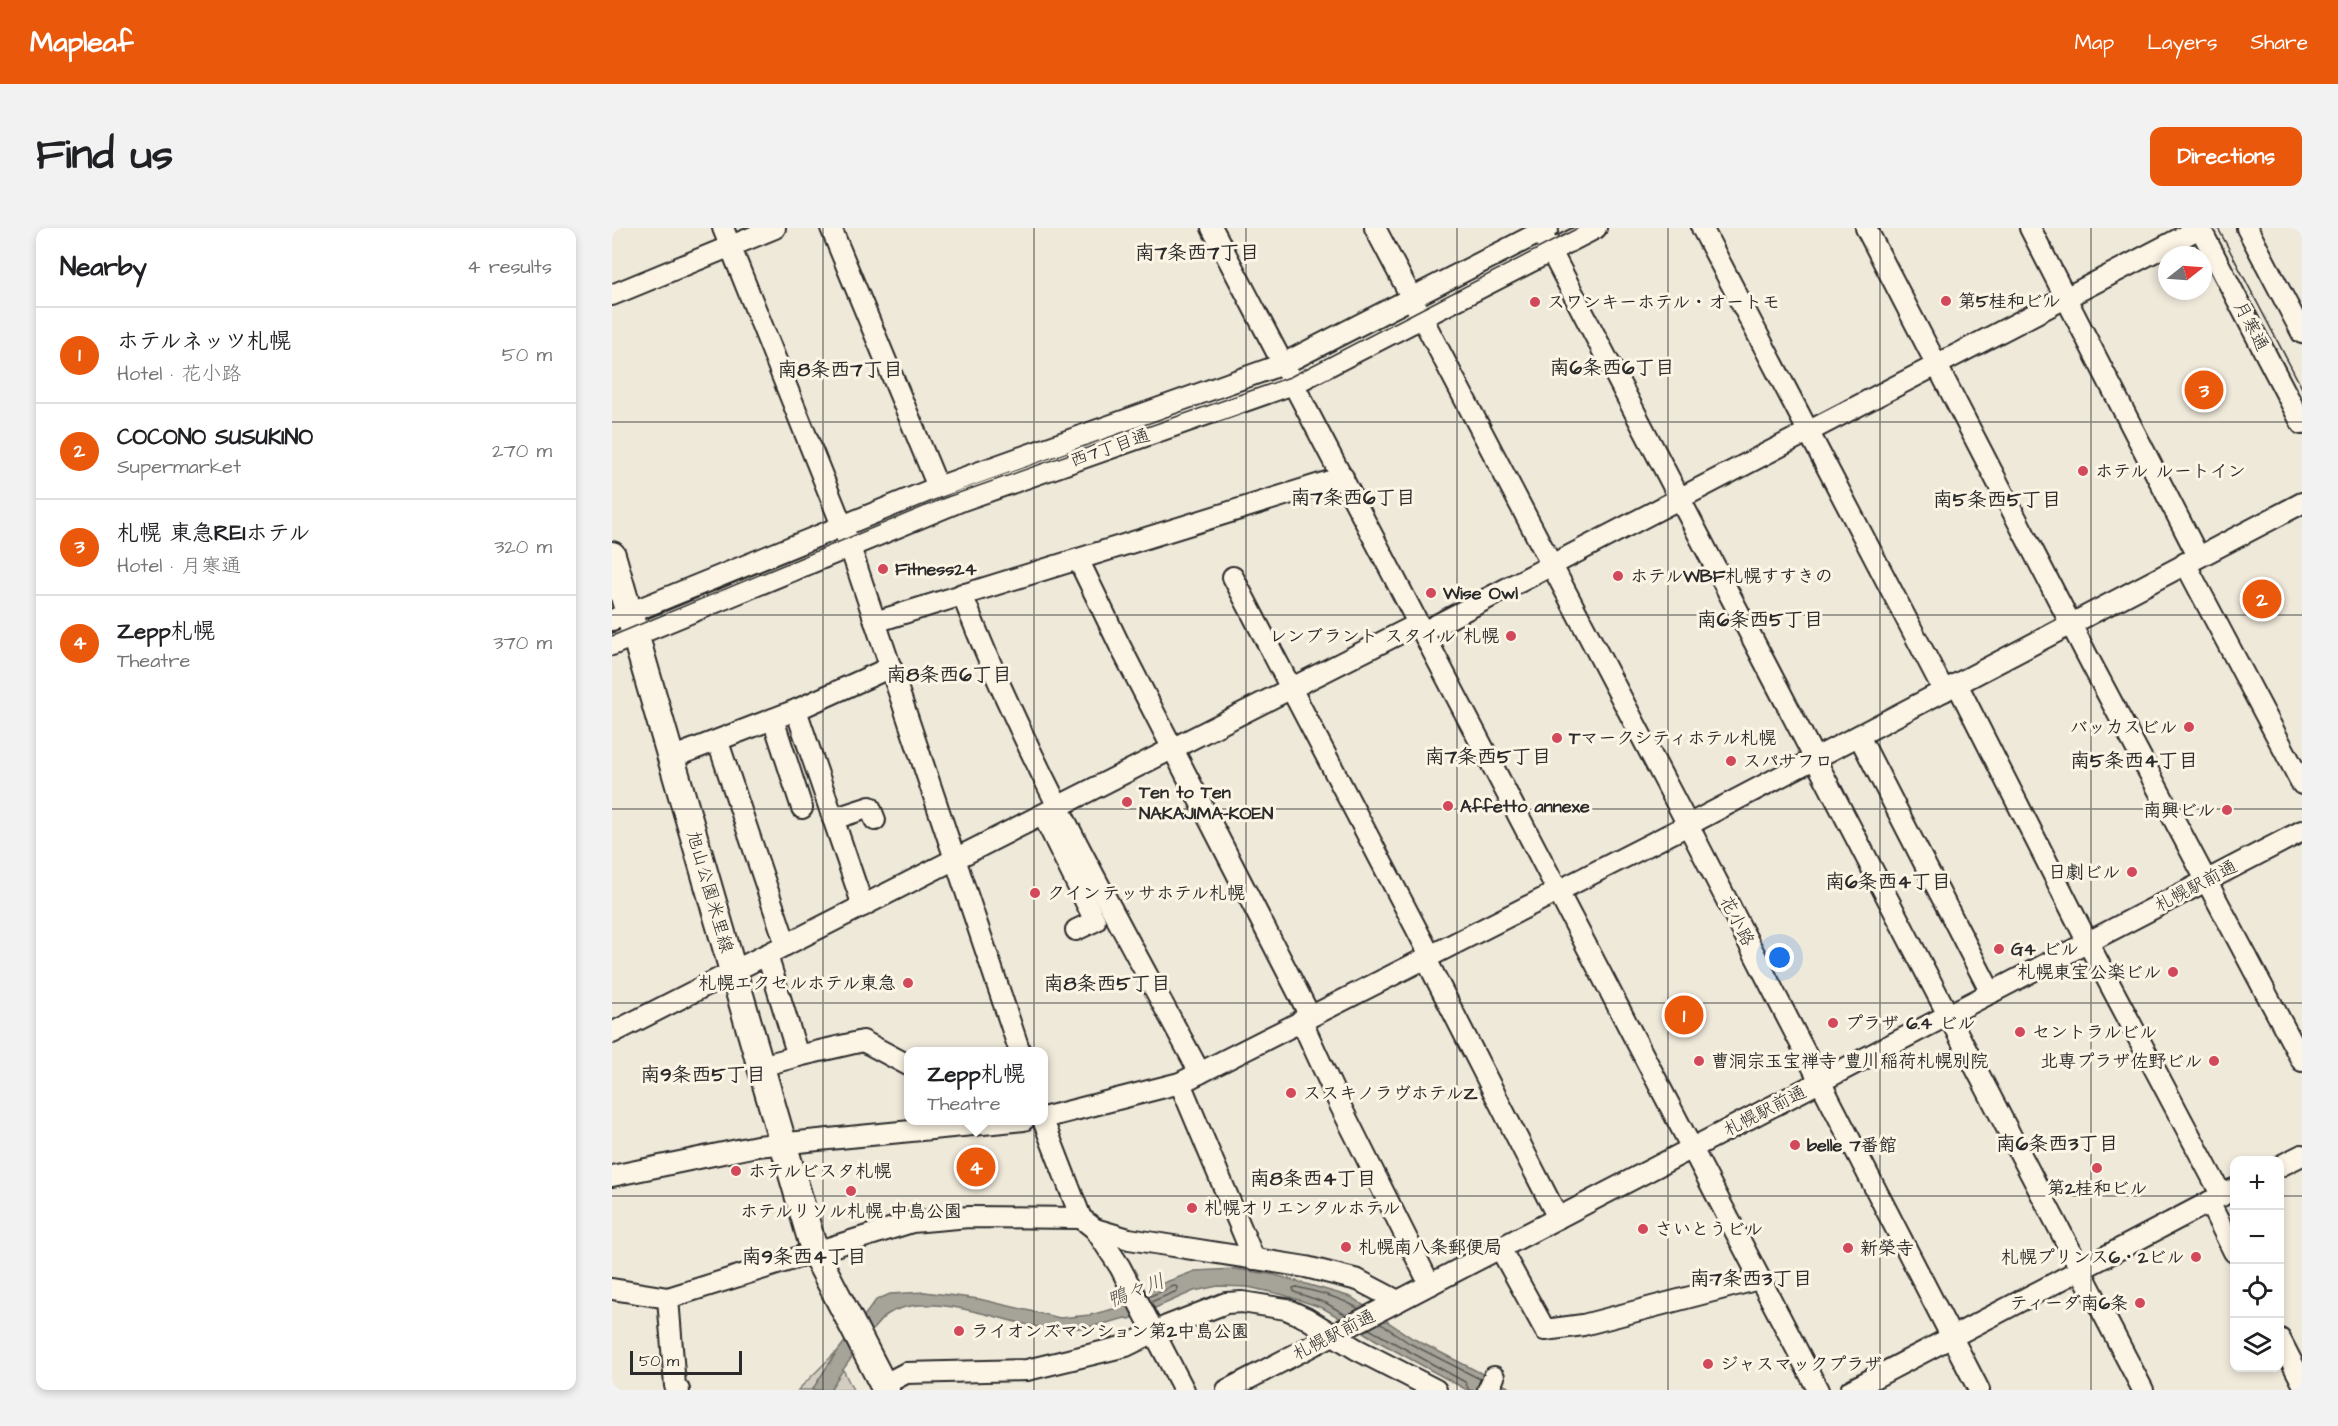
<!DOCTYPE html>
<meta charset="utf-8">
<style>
:root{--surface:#fff;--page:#f2f2f2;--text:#202124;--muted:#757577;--line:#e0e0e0;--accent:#ea580c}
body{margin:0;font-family:"Architects Daughter","Klee One",sans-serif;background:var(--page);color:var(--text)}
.controls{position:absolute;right:18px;bottom:18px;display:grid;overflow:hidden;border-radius:12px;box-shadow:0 3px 9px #0003}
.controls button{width:54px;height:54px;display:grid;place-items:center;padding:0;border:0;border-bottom:2px solid var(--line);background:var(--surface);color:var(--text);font:30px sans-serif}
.compass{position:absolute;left:1546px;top:18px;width:54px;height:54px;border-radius:50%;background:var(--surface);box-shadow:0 3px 9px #0003;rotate:73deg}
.scale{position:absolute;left:18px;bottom:15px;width:112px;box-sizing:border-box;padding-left:6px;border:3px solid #2b2b2b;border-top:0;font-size:16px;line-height:21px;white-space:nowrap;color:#2b2b2b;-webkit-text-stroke:4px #fcf5e5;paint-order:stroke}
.you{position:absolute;left:1168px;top:730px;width:21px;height:21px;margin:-15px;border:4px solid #fff;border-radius:50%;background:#1a73e8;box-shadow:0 0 0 9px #1a73e833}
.badge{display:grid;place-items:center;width:39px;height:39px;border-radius:50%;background:var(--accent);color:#fff;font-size:20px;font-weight:700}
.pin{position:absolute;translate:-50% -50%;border:3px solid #fff;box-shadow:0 2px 6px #0006}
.popup{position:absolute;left:292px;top:819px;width:144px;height:78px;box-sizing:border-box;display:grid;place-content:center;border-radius:12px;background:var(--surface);filter:drop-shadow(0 2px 4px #0005);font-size:20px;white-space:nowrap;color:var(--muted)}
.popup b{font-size:22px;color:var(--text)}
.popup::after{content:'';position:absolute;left:50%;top:100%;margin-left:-12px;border:12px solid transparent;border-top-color:var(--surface)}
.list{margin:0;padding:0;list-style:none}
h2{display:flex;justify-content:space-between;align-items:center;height:78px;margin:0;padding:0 24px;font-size:26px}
h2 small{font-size:20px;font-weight:400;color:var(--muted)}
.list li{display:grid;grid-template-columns:39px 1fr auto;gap:18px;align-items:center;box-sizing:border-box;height:96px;padding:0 24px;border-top:2px solid var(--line)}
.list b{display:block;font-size:22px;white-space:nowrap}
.list p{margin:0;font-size:20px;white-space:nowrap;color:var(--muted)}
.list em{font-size:20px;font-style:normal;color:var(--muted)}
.icon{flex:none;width:33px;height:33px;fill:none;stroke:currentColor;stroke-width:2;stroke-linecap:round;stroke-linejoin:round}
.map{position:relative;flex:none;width:1690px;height:1162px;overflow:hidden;border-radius:12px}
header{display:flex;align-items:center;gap:36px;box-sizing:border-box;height:84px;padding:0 30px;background:var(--accent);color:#fff}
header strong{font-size:28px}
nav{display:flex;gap:33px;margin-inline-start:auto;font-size:21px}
.intro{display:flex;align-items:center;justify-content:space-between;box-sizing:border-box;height:144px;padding:0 36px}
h1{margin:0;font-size:42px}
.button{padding:15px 27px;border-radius:12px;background:var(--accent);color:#fff;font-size:21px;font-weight:700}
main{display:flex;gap:36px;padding:0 36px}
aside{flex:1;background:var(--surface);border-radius:12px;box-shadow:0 3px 9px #0003}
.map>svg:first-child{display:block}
</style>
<header>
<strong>Mapleaf</strong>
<nav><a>Map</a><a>Layers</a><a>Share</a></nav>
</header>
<div class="intro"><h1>Find us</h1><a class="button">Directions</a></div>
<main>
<aside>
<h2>Nearby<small>4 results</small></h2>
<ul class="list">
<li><span class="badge">1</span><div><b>ホテルネッツ札幌</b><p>Hotel · 花小路</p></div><em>50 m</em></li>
<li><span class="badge">2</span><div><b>COCONO SUSUKINO</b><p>Supermarket</p></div><em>270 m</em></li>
<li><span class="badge">3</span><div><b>札幌 東急REIホテル</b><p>Hotel · 月寒通</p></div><em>320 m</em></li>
<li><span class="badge">4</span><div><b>Zepp札幌</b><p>Theatre</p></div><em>370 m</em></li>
</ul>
</aside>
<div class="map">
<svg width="1690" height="1162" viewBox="0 0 1690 1162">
<rect width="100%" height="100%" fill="#efe9da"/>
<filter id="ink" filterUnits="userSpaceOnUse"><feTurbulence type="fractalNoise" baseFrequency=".0167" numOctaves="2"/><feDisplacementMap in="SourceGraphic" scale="12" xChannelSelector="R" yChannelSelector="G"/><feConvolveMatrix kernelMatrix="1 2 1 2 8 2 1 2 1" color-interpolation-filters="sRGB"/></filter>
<g filter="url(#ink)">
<polygon fill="#d2cdc0" stroke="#7e7c76" stroke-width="1.5" points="223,1125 241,1162 186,1162"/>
<path fill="#a6a399" stroke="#75736d" stroke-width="1.5" d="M623,1041L663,1047L739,1069L800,1110L902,1162H855L769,1115L711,1080L672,1067L636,1059L606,1058L582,1063L518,1091L513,1090C486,1098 459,1104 432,1100C389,1094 317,1061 276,1086C263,1094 227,1147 218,1162H200L222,1128L264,1072L278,1066L313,1064L367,1071L448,1090L478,1087L509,1079L541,1059L583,1043Z"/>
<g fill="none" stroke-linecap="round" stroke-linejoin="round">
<g stroke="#5c5b57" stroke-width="1.5">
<polyline points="536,1069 562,1058 566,1059 565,1063 539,1074"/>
<path d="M734,1087L714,1075L682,1064L681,1060L684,1059C705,1064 728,1069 747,1081"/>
<polyline points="768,1095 797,1115 868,1151"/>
<polyline points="757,1101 853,1154 857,1162"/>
</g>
<defs>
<g id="minor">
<polyline points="111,0 235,310 408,824"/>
<polyline points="219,0 326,259"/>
<polyline points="600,0 1206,1162"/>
<polyline points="763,0 1076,597 1367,1162"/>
<polyline points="927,0 1531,1162"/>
<polyline points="1090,0 1332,463"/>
<polyline points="1254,0 1480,437 1690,833"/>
<polyline points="1418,0 1586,328"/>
<polyline points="1588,0 1690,196"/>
<polyline points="1635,0 1690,105"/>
<polyline points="0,67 163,0"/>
<polyline points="466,331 507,416 698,788"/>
<polyline points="1573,335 1690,556"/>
<polyline points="621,349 819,729"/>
<path d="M350,366C414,532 504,688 588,845"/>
<polyline points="0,392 326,259 671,136 936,0"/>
<polyline points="263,394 731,249"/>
<polyline points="811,404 1588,0"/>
<polyline points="0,417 351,272 681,156 984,0"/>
<polyline points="1345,456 1476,715 1610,968"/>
<polyline points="184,482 251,678"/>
<polyline points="161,491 190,580"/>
<polyline points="1247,508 1379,765"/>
<polyline points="106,514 174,717"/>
<polyline points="59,530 184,482 279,439"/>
<polyline points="431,587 483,693 464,702"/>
<polyline points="221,591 258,579 263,592"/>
<polyline points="814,731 946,990"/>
<polyline points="689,792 728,877 818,1057"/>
<polyline points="0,805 806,396"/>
<polyline points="186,828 251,813 296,837"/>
<polyline points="149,838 186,828 155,727"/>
<polyline points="568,855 642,1031"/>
<polyline points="431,890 568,855 1076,597 1690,275"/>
<polyline points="431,892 469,990 483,1001 508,1039 572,1162"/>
<polyline points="1668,938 1690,927"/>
<polyline points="0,948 145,918 412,892"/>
<polyline points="1597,974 1622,1024"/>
<polyline points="483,1001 517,1011 694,1039 746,1052 786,1073"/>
<polyline points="888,1020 933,1102 971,1097 1147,1051"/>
<polyline points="0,1061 56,1070 300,994 357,989 469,990"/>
<polyline points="56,1070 63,1158 67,1162"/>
<polyline points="1668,1111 1690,1154"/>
<polyline points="271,1157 294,1145 415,1142 514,1118 555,1098 614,1075 630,1074 674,1081 694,1090 744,1121 824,1162"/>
<polyline points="615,1162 1690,603"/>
<polyline points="876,1162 882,1149"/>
<polyline points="1239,1162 1622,961"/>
</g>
<polyline id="major" points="0,327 203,1025 274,1162"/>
</defs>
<use href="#minor" stroke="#2b2b2b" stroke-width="24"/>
<use href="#major" stroke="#2b2b2b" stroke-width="30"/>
<use href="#minor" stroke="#fcf5e5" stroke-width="20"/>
<use href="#major" stroke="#fcf5e5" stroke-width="26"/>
<g stroke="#2b2b2b" stroke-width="1.5">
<polyline points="1606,0 1690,160"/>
<polyline points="0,408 335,269 678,149 966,0"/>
</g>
</g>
</g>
<path fill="none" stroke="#2b2b2b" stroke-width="1.5" stroke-opacity="0.55" d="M211,0V1162M422,0V1162M634,0V1162M845,0V1162M1056,0V1162M1268,0V1162M1479,0V1162M0,194H1690M0,387H1690M0,581H1690M0,775H1690M0,968H1622M1668,968H1690"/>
<g fill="#d1495b" stroke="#fcf5e5" stroke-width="2">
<circle cx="1334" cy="73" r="6"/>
<circle cx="923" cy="74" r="6"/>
<circle cx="1471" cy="243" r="6"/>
<circle cx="271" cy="341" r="6"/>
<circle cx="1006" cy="348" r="6"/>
<circle cx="819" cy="365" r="6"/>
<circle cx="899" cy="408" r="6"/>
<circle cx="1577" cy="499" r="6"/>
<circle cx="945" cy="510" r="6"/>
<circle cx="1119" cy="533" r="6"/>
<circle cx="515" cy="574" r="6"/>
<circle cx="836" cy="578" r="6"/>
<circle cx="1615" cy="582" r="6"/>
<circle cx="1520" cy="644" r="6"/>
<circle cx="423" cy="665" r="6"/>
<circle cx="1387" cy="721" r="6"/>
<circle cx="1561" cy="744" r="6"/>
<circle cx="296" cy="755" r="6"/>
<circle cx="1221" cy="795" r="6"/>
<circle cx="1408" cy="804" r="6"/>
<circle cx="1087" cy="833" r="6"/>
<circle cx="1602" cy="833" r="6"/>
<circle cx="679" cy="865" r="6"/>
<circle cx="1183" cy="917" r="6"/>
<circle cx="1485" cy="940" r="6"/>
<circle cx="124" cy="943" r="6"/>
<circle cx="239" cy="963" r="6"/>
<circle cx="580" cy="980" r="6"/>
<circle cx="1031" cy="1001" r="6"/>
<circle cx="734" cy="1019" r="6"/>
<circle cx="1236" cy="1020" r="6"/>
<circle cx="1584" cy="1029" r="6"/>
<circle cx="1528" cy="1075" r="6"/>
<circle cx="347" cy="1103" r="6"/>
<circle cx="1096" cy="1136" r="6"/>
</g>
<g text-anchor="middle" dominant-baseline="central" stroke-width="6" stroke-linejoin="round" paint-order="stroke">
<g font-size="18" font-weight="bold" fill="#2b2b2b" stroke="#fcf5e5" text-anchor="start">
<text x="1346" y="73">第5桂和ビル</text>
<text x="935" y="74">スワンキーホテル・オートモ</text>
<text x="1483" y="243">ホテル ルートイン</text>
<text x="283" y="341">Fitness24</text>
<text x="1018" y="348">ホテルWBF札幌すすきの</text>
<text x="831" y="365">Wise Owl</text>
<text x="887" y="408" text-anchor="end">レンブラント スタイル 札幌</text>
<text x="1565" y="499" text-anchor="end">バッカスビル</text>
<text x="957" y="510">Tマークシティホテル札幌</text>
<text x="1131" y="533">スパサフロ</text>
<text x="527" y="564">Ten to Ten<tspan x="527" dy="21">NAKAJIMA-KOEN</tspan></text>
<text x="848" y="578">Affetto annexe</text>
<text x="1603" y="582" text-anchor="end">南興ビル</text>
<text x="1508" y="644" text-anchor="end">日劇ビル</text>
<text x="435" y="665">クインテッサホテル札幌</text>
<text x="1399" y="721">G4 ビル</text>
<text x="1549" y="744" text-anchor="end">札幌東宝公楽ビル</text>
<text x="284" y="755" text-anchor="end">札幌エクセルホテル東急</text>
<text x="1233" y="795">プラザ 6.4 ビル</text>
<text x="1420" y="804">セントラルビル</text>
<text x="1099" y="833">曹洞宗玉宝禅寺 豊川稲荷札幌別院</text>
<text x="1590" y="833" text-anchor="end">北専プラザ佐野ビル</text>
<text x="691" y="865">ススキノラヴホテルZ</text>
<text x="1195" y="917">belle 7番館</text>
<text x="136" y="943">ホテルビスタ札幌</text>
<text x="1485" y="960" text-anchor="middle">第2桂和ビル</text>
<text x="592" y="980">札幌オリエンタルホテル</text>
<text x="239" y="983" text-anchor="middle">ホテルリソル札幌 中島公園</text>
<text x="1043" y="1001">さいとうビル</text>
<text x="746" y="1019">札幌南八条郵便局</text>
<text x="1248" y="1020">新榮寺</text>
<text x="1572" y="1029" text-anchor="end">札幌プリンス6・2ビル</text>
<text x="1516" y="1075" text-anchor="end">ティーダ南6条</text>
<text x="359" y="1103">ライオンズマンション第2中島公園</text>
<text x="1108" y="1136">ジャスマックプラザ</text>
</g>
<g font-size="18" fill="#2b2b2b" stroke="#fcf5e5">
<text transform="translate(1639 98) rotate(62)">月寒通</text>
<text transform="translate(498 220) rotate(-19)">西7丁目通</text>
<text transform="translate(1584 658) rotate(-28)">札幌駅前通</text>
<text transform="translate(98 664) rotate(74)">旭山公園米里線</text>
<text transform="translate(1125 693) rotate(63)">花小路</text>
<text transform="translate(1153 883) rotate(-27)">札幌駅前通</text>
<text transform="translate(722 1107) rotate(-27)">札幌駅前通</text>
</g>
<g font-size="20" font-weight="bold" fill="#2b2b2b" stroke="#fcf5e5">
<text x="585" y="25">南7条西7丁目</text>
<text x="1000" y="140">南6条西6丁目</text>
<text x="228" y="142">南8条西7丁目</text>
<text x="741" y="270">南7条西6丁目</text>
<text x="1385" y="272">南5条西5丁目</text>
<text x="1148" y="392">南6条西5丁目</text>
<text x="337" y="447">南8条西6丁目</text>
<text x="876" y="529">南7条西5丁目</text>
<text x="1522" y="533">南5条西4丁目</text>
<text x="1276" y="654">南6条西4丁目</text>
<text x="495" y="756">南8条西5丁目</text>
<text x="91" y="847">南9条西5丁目</text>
<text x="1445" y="916">南6条西3丁目</text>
<text x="701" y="951">南8条西4丁目</text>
<text x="192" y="1029">南9条西4丁目</text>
<text x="1139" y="1051">南7条西3丁目</text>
</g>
<g font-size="20" font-style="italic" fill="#565552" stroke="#fcf5e5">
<text transform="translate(524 1063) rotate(-21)">鴨々川</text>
</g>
</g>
</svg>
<div class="controls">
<button>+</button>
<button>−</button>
<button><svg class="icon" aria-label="locate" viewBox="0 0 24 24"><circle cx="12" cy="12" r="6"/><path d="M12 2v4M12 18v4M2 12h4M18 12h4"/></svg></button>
<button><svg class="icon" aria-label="layers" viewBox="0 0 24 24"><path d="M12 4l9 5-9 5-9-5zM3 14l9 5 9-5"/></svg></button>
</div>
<svg class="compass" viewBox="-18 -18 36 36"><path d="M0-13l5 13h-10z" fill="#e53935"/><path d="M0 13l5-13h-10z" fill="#757577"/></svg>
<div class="scale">50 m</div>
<div class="you"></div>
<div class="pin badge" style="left:1072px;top:787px">1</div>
<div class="pin badge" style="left:1650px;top:371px">2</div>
<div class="pin badge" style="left:1592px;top:162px">3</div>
<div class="pin badge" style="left:364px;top:939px">4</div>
<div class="popup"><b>Zepp札幌</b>Theatre</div>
</div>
</main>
